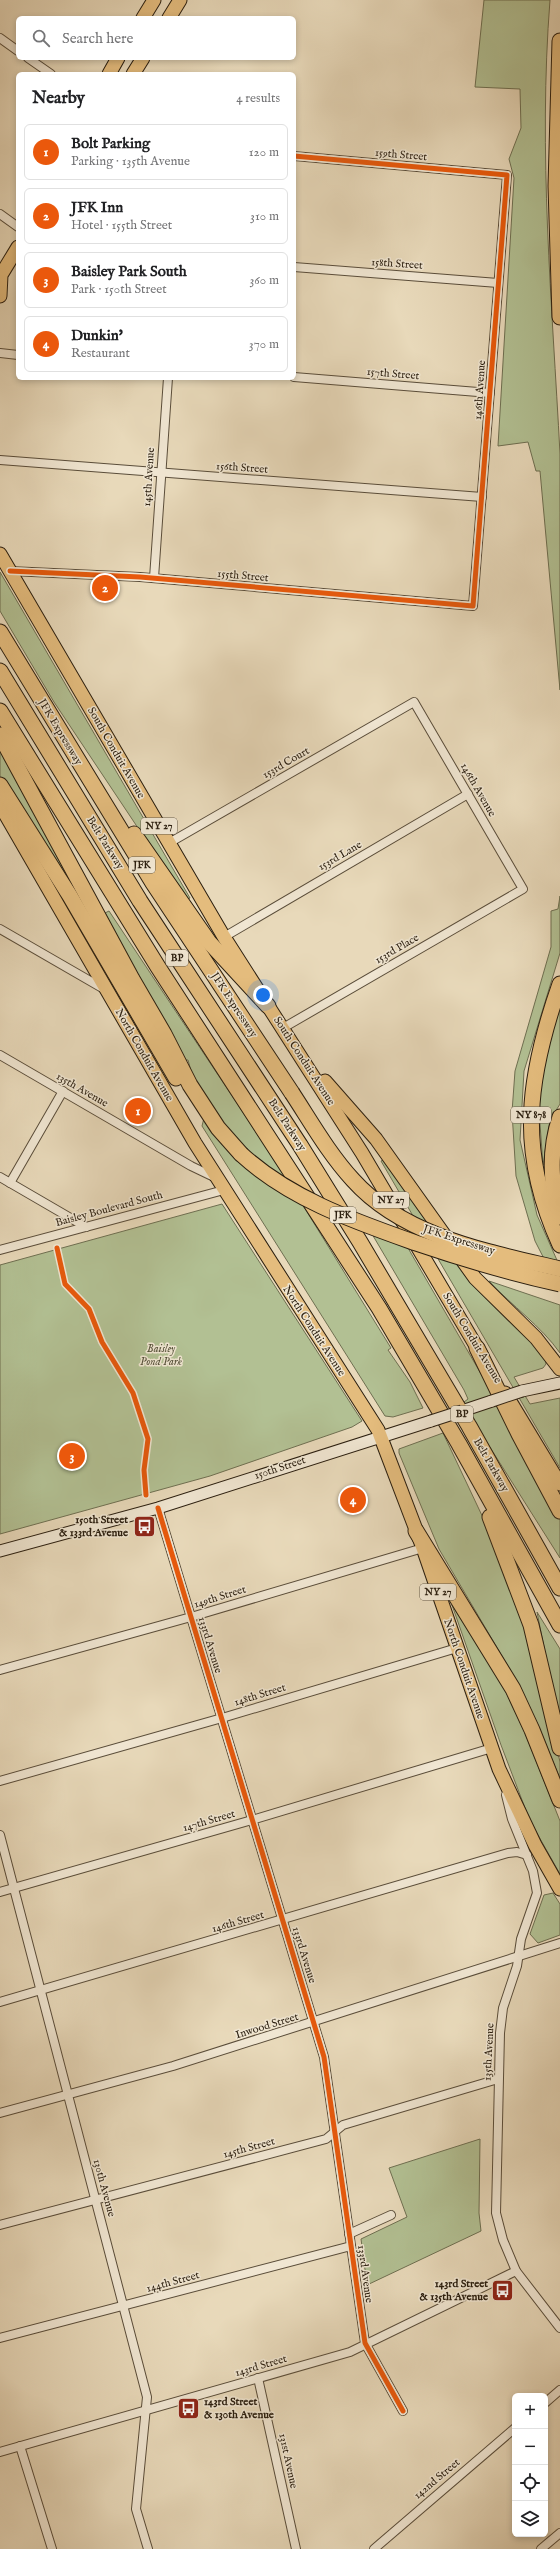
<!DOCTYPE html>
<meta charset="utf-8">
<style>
:root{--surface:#fff;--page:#f2f2f2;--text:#202124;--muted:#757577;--line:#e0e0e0;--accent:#ea580c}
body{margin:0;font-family:"IM FELL English",serif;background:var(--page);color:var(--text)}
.controls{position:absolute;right:12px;bottom:12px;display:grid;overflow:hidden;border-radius:6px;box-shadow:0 2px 6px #0003}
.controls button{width:36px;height:36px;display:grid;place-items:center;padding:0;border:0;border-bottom:1px solid var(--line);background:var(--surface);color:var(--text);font:20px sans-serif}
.you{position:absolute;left:263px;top:995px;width:14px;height:14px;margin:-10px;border:3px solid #fff;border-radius:50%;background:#1a73e8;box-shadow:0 0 0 6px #1a73e833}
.badge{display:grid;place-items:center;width:26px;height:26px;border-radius:50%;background:var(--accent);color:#fff;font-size:13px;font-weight:700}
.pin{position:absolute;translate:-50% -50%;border:2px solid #fff;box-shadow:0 1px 4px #0006}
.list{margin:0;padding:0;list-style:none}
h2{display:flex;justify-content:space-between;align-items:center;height:52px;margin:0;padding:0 16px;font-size:17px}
h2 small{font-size:13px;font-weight:400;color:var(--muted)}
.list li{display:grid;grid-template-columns:26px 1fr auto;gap:12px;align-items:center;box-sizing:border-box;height:56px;margin:0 8px 8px;padding:0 8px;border:1px solid var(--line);border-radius:6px}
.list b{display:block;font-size:15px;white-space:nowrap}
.list p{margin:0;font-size:13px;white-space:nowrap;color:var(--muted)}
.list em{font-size:13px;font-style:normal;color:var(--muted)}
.icon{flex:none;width:22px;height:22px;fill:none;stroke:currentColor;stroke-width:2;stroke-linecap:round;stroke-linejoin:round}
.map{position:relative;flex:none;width:560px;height:2549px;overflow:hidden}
.search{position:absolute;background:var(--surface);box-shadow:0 2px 6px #0003;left:16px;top:16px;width:280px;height:44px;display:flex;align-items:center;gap:10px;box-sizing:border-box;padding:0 14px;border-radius:6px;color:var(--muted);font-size:15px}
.panel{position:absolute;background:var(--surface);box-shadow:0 2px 6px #0003;left:16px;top:72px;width:280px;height:308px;border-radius:6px}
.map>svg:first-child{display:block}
</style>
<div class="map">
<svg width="560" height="2549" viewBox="0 0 560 2549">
<rect width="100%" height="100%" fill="#e8d9ba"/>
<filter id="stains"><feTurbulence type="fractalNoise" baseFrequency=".005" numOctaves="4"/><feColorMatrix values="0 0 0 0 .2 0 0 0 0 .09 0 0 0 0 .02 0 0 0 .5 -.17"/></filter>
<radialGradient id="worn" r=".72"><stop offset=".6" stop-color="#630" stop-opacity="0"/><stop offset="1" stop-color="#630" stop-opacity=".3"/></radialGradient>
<g fill="#b2c093" stroke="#6e6f51">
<path d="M484,0H550C538,153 552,301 560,454C560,532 560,612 560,690L540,471H536L528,442L498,446L514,178L509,159L521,128L520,89L475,87Z"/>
<polygon points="0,572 190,898 186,900 54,702 0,611"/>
<polygon points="0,748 92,915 0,778"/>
<polygon points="560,896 560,953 524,1071 520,1140 537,1215 560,1267 560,1290 535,1241 516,1176 512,1112 515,1071 551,947 551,911 558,909"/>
<polygon points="109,911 278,1165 391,1348 388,1350 410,1382 423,1408 393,1417 385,1416 202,1126 208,1102 193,1078 188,1060 183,1060 105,913"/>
<polygon points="560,1005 560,1104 550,1120 543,1165 538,1097 543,1059"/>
<polygon points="385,1159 545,1357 546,1364 543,1368 514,1377 530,1404 560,1398 560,1468 381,1161"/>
<polygon points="222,1204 362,1421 352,1427 210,1476 0,1534 0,1265"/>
<polygon points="372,1234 408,1248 517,1436 560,1518 560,1558 467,1411 464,1402 468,1399 464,1390"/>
<path d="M489,1281L560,1305V1353C541,1326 512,1306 489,1281Z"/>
<polygon points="443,1433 503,1560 537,1661 560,1762 560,1779 538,1725 509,1668 439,1549 399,1453 399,1449"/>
<polygon points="452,1605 501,1681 525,1733 560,1821 560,1874 530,1821 501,1745"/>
<polygon points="537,1612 560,1649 560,1728"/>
<polygon points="553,1893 560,1904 560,1935 538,1943 530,1934 544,1895"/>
<polygon points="480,2139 479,2213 481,2231 367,2285 361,2239 407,2217 389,2168"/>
</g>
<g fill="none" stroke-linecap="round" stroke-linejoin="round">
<defs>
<g id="street">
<polyline points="0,38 18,51"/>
<polyline points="28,58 51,74"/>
<polyline points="0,214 18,227"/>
<polyline points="294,267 498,283"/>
<polyline points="0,353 18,355"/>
<polyline points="294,377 490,393"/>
<polyline points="0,460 482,497"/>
<polyline points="10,571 140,577 473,606 507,175 294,156"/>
<polyline points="154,578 168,378"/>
<polyline points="169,843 414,702 523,889 283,1028"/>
<polyline points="0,929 104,989"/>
<polyline points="224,937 468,794"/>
<polyline points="0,1055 191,1166 216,1178"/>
<polyline points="0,1177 86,1227"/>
<polyline points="10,1183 63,1091"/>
<polyline points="0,1250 224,1190"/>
<polyline points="158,1508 324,2057 365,2343 403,2411"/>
<polyline points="0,1670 191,1617 423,1548"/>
<polyline points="0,1781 222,1718 457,1648"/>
<polyline points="506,1795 512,1819 533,1871 537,1893 521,1939 517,1966 503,2008 500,2033 496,2213 503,2240 516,2271 560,2328"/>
<polyline points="0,1835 147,2397 136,2509 148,2549"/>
<polyline points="0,1892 252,1820 492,1748"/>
<polyline points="0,2002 508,1853 517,1852 527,1855"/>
<polyline points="0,2113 173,2066 560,1943"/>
<polyline points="0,2225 326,2139 343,2125 498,2079"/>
<polyline points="349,2234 391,2215"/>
<polyline points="0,2338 351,2246"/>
<polyline points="258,2378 296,2549"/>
<polyline points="545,2403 560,2390"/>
<polyline points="20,2446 52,2549"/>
<polyline points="0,2452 350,2352 516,2271"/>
<polyline points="374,2549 515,2428"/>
<polyline points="541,2549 560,2533"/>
</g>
<g id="secondary">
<polyline points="522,1391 560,1383"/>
<polyline points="462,1411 492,1401"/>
<polyline points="0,1551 158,1508 431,1421"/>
</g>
<g id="primary">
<polyline points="143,18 154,0"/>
<polyline points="169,18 180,0"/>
<polyline points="109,74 118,58"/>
<polyline points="133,74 143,58"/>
<polyline points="0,296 1,275 18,247"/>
<polyline points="0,554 224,937 362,1153 482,1356"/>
<polyline points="0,805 195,1143 378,1430 423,1548 499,1769 535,1845 560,1889"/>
<polyline points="325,1081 376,1139 475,1278 536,1338 560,1369"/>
<polyline points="505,1393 560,1484"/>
</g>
<g id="highway">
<polyline points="560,41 556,186 560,317"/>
<polyline points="0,632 153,883 292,1093"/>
<polyline points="0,671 140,901 300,1145 360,1242 469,1426 560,1588"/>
<polyline points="0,711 158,967 379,1308 459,1444 560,1625"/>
<polyline points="0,735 132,979 164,1034 190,1085 218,1128 241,1154"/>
<polyline points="0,785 70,896 176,1078"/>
<polyline points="134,834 209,942 268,1006"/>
<path d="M560,984C527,1078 517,1151 560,1245"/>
<path d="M560,1117C549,1150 550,1183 560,1217"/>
<polyline points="477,1348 519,1434 560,1511"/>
<polyline points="490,1517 531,1625 560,1748"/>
<polyline points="416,1531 513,1689 532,1730 560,1800"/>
</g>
</defs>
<use href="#street" stroke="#5a4d3a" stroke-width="10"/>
<use href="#secondary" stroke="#2a1e0f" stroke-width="13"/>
<use href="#primary" stroke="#2a1e0f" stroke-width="15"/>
<use href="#highway" stroke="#2a1e0f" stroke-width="17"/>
<use href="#street" stroke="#f0e6d2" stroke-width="8"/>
<use href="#secondary" stroke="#f0e6d2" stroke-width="11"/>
<use href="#primary" stroke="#e4bc7d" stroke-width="13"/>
<use href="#highway" stroke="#e4bc7d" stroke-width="15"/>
<defs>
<g id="secondary-bridge">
<polyline points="492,1401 522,1391"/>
<polyline points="431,1421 462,1411"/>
</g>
<g id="highway-bridge">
<path d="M292,1093C311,1122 329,1154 353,1180C404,1237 489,1252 560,1269"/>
<path d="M241,1154C290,1199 354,1221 416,1243C463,1259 511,1273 560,1284"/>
</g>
</defs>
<use href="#secondary-bridge" stroke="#2a1e0f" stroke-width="13" stroke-linecap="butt"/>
<use href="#highway-bridge" stroke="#2a1e0f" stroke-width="17" stroke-linecap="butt"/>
<use href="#secondary-bridge" stroke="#f0e6d2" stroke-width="11"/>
<use href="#highway-bridge" stroke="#e4bc7d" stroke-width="15"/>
<defs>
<g id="cycleway">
<polyline points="10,571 140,577 473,606 507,175 294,156"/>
<polyline points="57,1248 65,1284 89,1309 102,1342 133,1393 148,1439 144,1470 146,1495"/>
<polyline points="158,1508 324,2057 365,2343 403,2411"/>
</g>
</defs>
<use href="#cycleway" stroke="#f0e6d2" stroke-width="8"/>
<use href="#cycleway" stroke="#e8590c" stroke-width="5"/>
</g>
<defs>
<symbol id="bus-square" viewBox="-11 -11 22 22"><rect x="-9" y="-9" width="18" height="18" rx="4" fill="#8f2418" stroke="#f0e6d2"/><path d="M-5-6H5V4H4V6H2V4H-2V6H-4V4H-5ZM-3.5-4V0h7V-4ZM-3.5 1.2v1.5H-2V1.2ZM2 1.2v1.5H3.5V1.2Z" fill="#fff"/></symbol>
</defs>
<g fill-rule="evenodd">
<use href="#bus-square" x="132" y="1514" width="25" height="25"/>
<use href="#bus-square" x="490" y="2278" width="25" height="25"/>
<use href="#bus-square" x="176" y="2396" width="25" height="25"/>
</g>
<g text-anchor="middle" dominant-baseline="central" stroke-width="3" stroke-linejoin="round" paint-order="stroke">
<g fill="#f0e6d2" stroke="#655a4a" stroke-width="1">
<rect x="141" y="818" width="36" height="16" rx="3"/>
<rect x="129" y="857" width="26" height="16" rx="3"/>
<rect x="166" y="950" width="22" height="16" rx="3"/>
<rect x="511" y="1107" width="40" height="16" rx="3"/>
<rect x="373" y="1192" width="36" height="16" rx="3"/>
<rect x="330" y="1207" width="26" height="16" rx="3"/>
<rect x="451" y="1406" width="22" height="16" rx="3"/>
<rect x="420" y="1584" width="36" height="16" rx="3"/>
</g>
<g font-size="10" font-weight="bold" fill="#2a1e0f">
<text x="159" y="826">NY 27</text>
<text x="142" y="865">JFK</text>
<text x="177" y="958">BP</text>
<text x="531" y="1115">NY 878</text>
<text x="391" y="1200">NY 27</text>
<text x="343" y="1215">JFK</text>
<text x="462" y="1414">BP</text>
<text x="438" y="1592">NY 27</text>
</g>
<g font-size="11" fill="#2a1e0f" stroke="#f0e6d2">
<text transform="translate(401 155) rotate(5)">159th Street</text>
<text transform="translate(397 264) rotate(4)">158th Street</text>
<text transform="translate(393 374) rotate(5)">157th Street</text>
<text transform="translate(480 390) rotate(-86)">146th Avenue</text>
<text transform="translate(242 468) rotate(4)">156th Street</text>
<text transform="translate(149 477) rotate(-86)">145th Avenue</text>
<text transform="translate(243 576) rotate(5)">155th Street</text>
<text transform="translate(60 732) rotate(59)">JFK Expressway</text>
<text transform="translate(116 753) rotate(60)">South Conduit Avenue</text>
<text transform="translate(286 763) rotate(-30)">153rd Court</text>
<text transform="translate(478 790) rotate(60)">146th Avenue</text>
<text transform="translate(105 843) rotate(58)">Belt Parkway</text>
<text transform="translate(340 856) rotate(-30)">153rd Lane</text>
<text transform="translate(397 949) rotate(-30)">153rd Place</text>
<text transform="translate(234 1005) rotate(57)">JFK Expressway</text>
<text transform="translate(144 1055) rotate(60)">North Conduit Avenue</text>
<text transform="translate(304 1061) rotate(57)">South Conduit Avenue</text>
<text transform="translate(82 1090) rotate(30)">135th Avenue</text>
<text transform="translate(287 1125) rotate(57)">Belt Parkway</text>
<text transform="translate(109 1209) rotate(-15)">Baisley Boulevard South</text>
<text transform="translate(459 1240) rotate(18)">JFK Expressway</text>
<text transform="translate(314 1331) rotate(57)">North Conduit Avenue</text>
<text transform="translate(472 1338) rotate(59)">South Conduit Avenue</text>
<text transform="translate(491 1465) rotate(60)">Belt Parkway</text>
<text transform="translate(280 1468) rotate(-18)">150th Street</text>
<text transform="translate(220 1597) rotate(-17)">149th Street</text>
<text transform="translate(210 1645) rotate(73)">133rd Avenue</text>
<text transform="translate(464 1669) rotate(71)">North Conduit Avenue</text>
<text transform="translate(260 1695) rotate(-17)">148th Street</text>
<text transform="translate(209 1821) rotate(-16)">147th Street</text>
<text transform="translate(238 1922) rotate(-16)">146th Street</text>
<text transform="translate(304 1955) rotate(73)">133rd Avenue</text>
<text transform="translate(267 2026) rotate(-17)">Inwood Street</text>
<text transform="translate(489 2052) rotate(-87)">135th Avenue</text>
<text transform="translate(249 2148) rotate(-15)">145th Street</text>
<text transform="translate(104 2188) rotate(75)">130th Avenue</text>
<text transform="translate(365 2274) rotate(82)">133rd Avenue</text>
<text transform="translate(173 2282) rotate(-15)">144th Street</text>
<text transform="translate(261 2366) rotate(-16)">143rd Street</text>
<text transform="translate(288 2461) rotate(78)">131st Avenue</text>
<text transform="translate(437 2479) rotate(-40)">142nd Street</text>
</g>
<g font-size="11" font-style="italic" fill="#534f37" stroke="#f0e6d2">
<text x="161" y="1349">Baisley<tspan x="161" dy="13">Pond Park</tspan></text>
</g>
<g font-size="11" font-weight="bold" fill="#2a1e0f" stroke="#f0e6d2" text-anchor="end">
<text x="128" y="1520">150th Street<tspan x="128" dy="13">&amp; 133rd Avenue</tspan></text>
<text x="488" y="2284">143rd Street<tspan x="488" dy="13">&amp; 135th Avenue</tspan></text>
<text x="204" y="2402" text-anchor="start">143rd Street<tspan x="204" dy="13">&amp; 130th Avenue</tspan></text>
</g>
</g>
<rect width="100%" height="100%" filter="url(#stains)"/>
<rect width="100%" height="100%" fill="url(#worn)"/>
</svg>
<div class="controls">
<button>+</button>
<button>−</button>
<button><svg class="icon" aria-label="locate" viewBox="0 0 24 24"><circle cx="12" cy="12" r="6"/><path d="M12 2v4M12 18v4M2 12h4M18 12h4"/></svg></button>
<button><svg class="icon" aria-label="layers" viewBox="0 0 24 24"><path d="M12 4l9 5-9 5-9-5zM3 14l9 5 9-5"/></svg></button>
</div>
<div class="you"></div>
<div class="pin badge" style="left:138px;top:1111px">1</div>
<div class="pin badge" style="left:105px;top:588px">2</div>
<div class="pin badge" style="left:72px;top:1456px">3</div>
<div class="pin badge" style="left:353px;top:1500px">4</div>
<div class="search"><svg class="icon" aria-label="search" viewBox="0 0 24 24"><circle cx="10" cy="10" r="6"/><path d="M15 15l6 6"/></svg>Search here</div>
<section class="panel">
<h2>Nearby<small>4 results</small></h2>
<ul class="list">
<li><span class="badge">1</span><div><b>Bolt Parking</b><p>Parking · 135th Avenue</p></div><em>120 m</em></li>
<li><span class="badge">2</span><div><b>JFK Inn</b><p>Hotel · 155th Street</p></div><em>310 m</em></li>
<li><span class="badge">3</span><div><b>Baisley Park South</b><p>Park · 150th Street</p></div><em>360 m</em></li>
<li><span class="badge">4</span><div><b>Dunkin'</b><p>Restaurant</p></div><em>370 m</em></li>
</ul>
</section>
</div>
